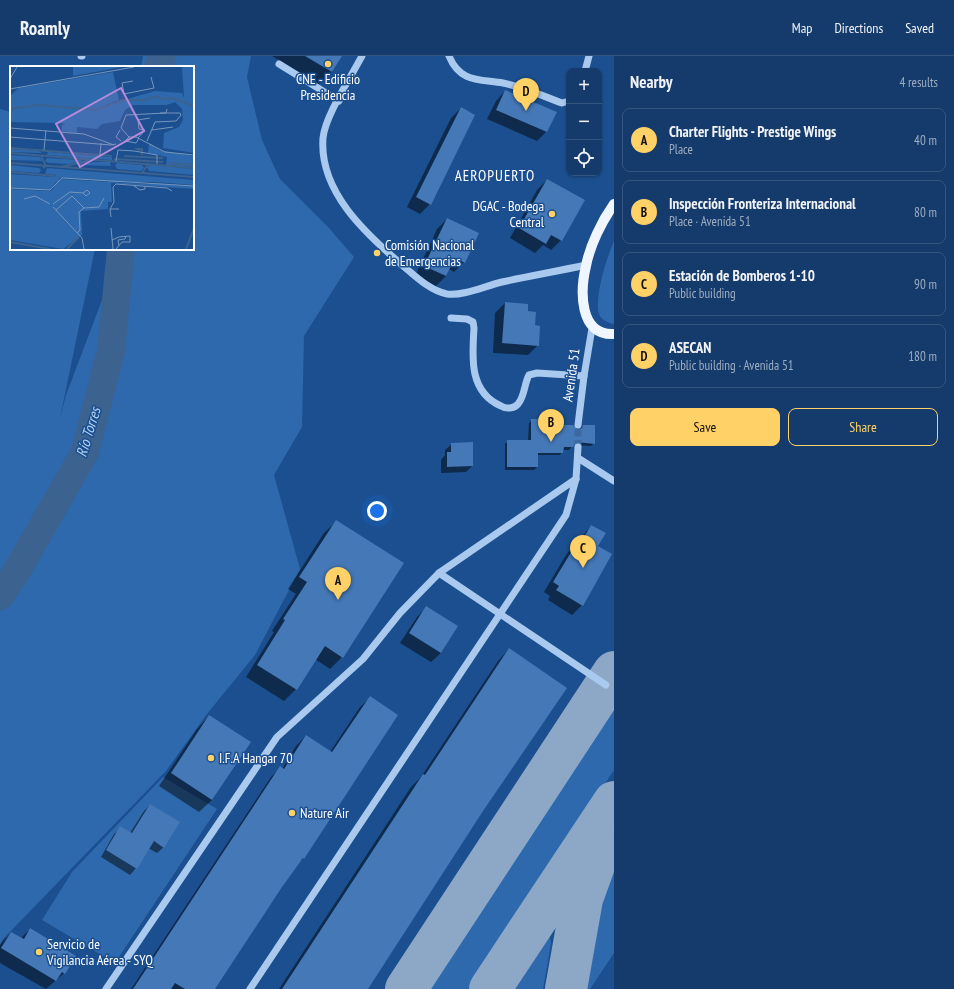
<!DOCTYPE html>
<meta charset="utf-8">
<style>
:root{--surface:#143b6b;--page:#1d4271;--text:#f1f3f6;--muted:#9dadc1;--line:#33557e;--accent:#ffd166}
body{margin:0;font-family:"PT Sans Narrow",sans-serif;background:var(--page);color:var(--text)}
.controls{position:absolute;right:12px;top:12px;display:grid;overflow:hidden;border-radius:8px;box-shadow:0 1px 3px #0004}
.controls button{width:36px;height:36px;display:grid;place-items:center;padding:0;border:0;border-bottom:1px solid var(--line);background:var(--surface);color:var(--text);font:20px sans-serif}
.you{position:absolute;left:377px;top:455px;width:14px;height:14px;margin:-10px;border:3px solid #fff;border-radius:50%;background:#1a73e8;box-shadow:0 0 0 6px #1a73e833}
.badge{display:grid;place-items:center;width:26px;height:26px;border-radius:50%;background:var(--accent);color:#111;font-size:13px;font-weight:700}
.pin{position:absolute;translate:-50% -33px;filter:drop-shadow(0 1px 2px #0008)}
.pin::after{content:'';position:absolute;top:21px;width:14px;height:12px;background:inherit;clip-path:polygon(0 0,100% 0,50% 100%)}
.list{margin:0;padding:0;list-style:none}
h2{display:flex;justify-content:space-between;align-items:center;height:52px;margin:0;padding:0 16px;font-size:17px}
h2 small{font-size:13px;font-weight:400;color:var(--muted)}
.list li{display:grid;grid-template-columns:26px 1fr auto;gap:12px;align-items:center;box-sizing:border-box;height:64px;margin:0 8px 8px;padding:0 8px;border:1px solid var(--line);border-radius:8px}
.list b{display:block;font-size:15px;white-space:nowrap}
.list p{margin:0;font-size:13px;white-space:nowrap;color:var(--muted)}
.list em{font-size:13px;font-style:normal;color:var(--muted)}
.actions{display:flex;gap:8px;padding:12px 16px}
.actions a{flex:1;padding:9px 0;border:1px solid var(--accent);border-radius:8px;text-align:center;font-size:14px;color:var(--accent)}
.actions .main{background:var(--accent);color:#111}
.icon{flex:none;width:22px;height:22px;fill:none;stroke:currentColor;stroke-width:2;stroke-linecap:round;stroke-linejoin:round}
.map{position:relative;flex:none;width:614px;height:933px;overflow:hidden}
header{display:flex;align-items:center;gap:24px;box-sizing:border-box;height:56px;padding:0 20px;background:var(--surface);border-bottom:1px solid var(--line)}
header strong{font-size:19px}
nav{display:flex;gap:22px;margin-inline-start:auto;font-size:14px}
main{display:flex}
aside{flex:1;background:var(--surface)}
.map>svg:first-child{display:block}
</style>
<header>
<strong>Roamly</strong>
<nav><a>Map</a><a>Directions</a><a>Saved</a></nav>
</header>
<main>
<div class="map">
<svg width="614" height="933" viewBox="0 0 614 933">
<rect width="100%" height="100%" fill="#1b4f8f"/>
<g fill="#2e69ad">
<polygon points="143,0 251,0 247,21 262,84 280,123 329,172 354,201 304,280 302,371 274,419 300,513 255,599 207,658 166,715 3,883 0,889 0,53 11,56 11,193 95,193 60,362 66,339 105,236 111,193 193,193 193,11 141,11"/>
<path d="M614,185V268H613C607,266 601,264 599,258C594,240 607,201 614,185Z"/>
<polygon points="614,638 614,714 468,933 420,933"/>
<polygon points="163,721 217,753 115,907 42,864 72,816"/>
<polygon points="614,806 614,897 590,933 585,933 591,896 604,836"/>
<polygon points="550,880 551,887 543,933 512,933 547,881"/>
</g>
<g fill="#0007">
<polygon points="272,0 341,0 332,16 319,28"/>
<polygon points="505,35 546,76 537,85 487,63 496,45"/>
<polygon points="461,52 430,148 420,158 407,151 451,62"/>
<polygon points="547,124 561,184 551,194 543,189 535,197 510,182 537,134"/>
<polygon points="447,163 464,206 454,216 449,213 446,220 436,230 415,220 437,173"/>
<polygon points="505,247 527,256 534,270 538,289 528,299 493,297 495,257"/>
<polygon points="532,364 578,375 583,370 594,387 591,390 573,389 569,394 563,394 560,399 537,399 537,411 534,414 505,414 505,388 508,385 528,385 529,367"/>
<polygon points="452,388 472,410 466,416 441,417 441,404 445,399 445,394"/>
<polygon points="337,465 342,601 330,613 315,603 296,633 284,645 246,621 274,576 272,575 296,538 288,533 324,477"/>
<polygon points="591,470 597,490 582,549 572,559 548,544 550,540 544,536 566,499"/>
<polygon points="427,551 457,570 441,597 431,606 400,587 417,561"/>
<polygon points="509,593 482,755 367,933 279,933 411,731 421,721 498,605"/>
<polygon points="370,642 396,659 303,803 296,809 214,933 131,933 271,721 280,712 282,713 296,690 306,680 330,696 360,651"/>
<polygon points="209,660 249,687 212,744 199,756 159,730 197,673"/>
<polygon points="150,749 164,791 157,797 148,792 136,812 130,819 101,801 114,778 121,772 130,777 144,755"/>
<polygon points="30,873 64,917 46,933 0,907 0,889 2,886 11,877 21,882"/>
</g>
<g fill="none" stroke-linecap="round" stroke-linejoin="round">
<g stroke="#3c6290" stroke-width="28">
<polyline points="158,11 162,0"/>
<polyline points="0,540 15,518 85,396 111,295 121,193"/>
</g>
<g stroke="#8da7c7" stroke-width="42">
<polyline points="406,933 614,616"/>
<polyline points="490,933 614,746"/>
<polyline points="566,933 582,843 600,793"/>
</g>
</g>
<g fill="#4478b7">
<polygon points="305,0 342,0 332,16"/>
<polygon points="505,34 557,56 547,76 496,54"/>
<polygon points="461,51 475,59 431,149 416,141"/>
<polygon points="547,123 585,144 562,185 551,179 546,188 519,172"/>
<polygon points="447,162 479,177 465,207 455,202 446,220 424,210"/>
<polygon points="505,246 528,248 528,255 536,256 535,269 540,270 539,290 502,287"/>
<polygon points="531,363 563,363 563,369 573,369 578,374 582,372 583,369 595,369 595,388 576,386 573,391 564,391 563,397 538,397 538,411 507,411 507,384 531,384"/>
<polygon points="473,386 473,410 447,411 447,396 451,396 451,387"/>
<polygon points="336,464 404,507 343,602 325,590 297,634 257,609 285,564 283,563 307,526 299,521"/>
<polygon points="591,469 606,477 598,490 612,498 583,550 556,534 559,530 553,526 576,488 579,490"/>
<polygon points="426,550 458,570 441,597 409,577"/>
<polygon points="509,592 567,632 483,755 368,933 282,933 423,718 425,719"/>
<polygon points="370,640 398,659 304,803 303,802 282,831 215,933 185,933 175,927 171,933 133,933 280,710 284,713 306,679 332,696"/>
<polygon points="209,659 251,686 212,744 171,717"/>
<polygon points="150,748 180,766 164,792 154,785 137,813 106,794 120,770 132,777"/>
<polygon points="30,872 76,900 65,918 62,916 56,925 1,892 11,876 24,883"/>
</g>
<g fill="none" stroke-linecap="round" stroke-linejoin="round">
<polyline stroke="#3d69a0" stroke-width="7" stroke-dasharray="7 3.5" stroke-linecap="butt" points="578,391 578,369"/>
<g stroke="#a9c9ee" stroke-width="7">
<polyline points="81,0 82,0"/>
<path d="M362,0C351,21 325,60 323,82C319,135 365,177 401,208C414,219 430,235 447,238C464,240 485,230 502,226C530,220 558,215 586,209"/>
<path d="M449,0C460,27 480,23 503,27C523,31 543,40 562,47L569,45"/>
<polyline points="279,8 339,45"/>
<polyline points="585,15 589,0"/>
<path d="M451,262L467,263L473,266L474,272C472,302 469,336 501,350C506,353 514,353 518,348C525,340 524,328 529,319L537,317L584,320"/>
<polyline points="578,369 584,320 592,272"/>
<polyline points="578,402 614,425"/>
<polyline points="439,517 606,629"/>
<polyline points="106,933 277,681 363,603 400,557 439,517 576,423"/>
<polyline points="250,933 566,459 576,423 578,391"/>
</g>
<path stroke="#f0f6ff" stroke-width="10" d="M614,148C602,165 590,189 586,210C580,235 579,280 614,278"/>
</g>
<g fill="#ffd166" stroke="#1b4f8f" stroke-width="1.5">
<circle cx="328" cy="8" r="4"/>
<circle cx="552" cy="158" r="4"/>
<circle cx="377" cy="197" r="4"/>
<circle cx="211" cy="702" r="4"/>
<circle cx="292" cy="757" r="4"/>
<circle cx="39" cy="896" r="4"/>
</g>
<g text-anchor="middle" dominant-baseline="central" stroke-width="3" stroke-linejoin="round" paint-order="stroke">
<g font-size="14" fill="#fff" stroke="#1b4f8f" text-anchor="start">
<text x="328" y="23" text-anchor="middle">CNE - Edificio<tspan x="328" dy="16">Presidencia</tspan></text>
<text x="544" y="150" text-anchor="end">DGAC - Bodega<tspan x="544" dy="16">Central</tspan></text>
<text x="385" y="189">Comisión Nacional<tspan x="385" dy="16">de Emergencias</tspan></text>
<text x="219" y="702">I.F.A Hangar 70</text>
<text x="300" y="757">Nature Air</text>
<text x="47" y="888">Servicio de<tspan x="47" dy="16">Vigilancia Aérea - SYQ</tspan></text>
</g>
<g font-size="14" fill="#fff" stroke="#1b4f8f">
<text transform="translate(571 319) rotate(-82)">Avenida 51</text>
</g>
<g font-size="15" letter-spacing="1" fill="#fff" stroke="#1b4f8f">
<text x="495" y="119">AEROPUERTO</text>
</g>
<g font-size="15" font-style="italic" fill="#b5d3f5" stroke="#1b4f8f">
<text transform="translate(88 376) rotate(-73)">Río Torres</text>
</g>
</g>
<g transform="translate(10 10)">
<rect width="184" height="184" fill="#1b4f8f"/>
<path d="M63,1H112L63,10ZM172,1H184V87L153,82L154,67L169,61L173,54L172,43L165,36L157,39H123L115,44L110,55L92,58L87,63L67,61V67L52,65V59L55,58L50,57L0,56V30L9,22L103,6L109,34L93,40L145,25L172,27L174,32ZM139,77L149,84L184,90V101L156,99L157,91L138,87ZM0,83L29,85L32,87L0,86ZM38,86L102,91V94L37,89ZM0,89L30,91L32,95L0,94ZM37,92L71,94V95L59,98L38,97L35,95ZM84,96H100L101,100L68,99ZM107,97L132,99L134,102L131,105L107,103L105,99ZM0,99L29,102L31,104L29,107L0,105ZM140,99L184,103V109L139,105L137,101ZM37,102L184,114V119L144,116H106L55,112H50L48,113L136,118L144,117L184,120V123L101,117L102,136H98V143L71,145L72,169L53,183L0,174V123L40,125L43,123L47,115L40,124L0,122V108L45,111L46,109L35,108Z" fill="#2e69ad"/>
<path fill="none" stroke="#3c6290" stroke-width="2" d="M0,43L29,39L86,44L113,34H135L148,30L152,33L163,32L184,40M0,82L102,90M130,85L127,83H132V89M0,87L184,102M31,90L36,100L33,102M114,90L153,92M104,93L153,96M0,97L184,111M159,97L184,99M50,101L78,95M0,106L45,110M132,107L139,97M0,176L40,183M57,183L69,171M176,183L184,162"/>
<path fill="none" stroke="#7695bc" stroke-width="1" d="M0,13L7,1M123,15L112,17L114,28L144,22L141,11M0,23L124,1M0,62L74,68L104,79M110,64L106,71L111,75M142,64L163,61M0,71L101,79L106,78M119,71L111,62L116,49L156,47L157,43M128,72L135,64L129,63L128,54L140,52M129,72L126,77L115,75L119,71H126L155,86L184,89M137,75L145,56L166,55L171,49L170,47H150M34,84L36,64M90,89L91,77M106,95L108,84L124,85L147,89V98M124,120L130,124L135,123V120M0,122L40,124L52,112L184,120M14,133L25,130L40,138M43,138L60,126L73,127L76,130L80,127L77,124L73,127M43,141L72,172L74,183M100,143L104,136L103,121L106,118L157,122L162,125M46,144L62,130L74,142L89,141L94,132M101,151L100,143H109M101,162L103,183M67,167L70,164L69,146L74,142M102,174L109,171L120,170V176H112L106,183M109,180L108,174L115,173L116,170"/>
<path fill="#b68bdc" fill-opacity="0.15" stroke="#b68bdc" stroke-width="2" d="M111,22L134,65L70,101L46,58Z"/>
<rect width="184" height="184" fill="none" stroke="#fff" stroke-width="2"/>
</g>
</svg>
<div class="controls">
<button>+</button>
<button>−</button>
<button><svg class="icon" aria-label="locate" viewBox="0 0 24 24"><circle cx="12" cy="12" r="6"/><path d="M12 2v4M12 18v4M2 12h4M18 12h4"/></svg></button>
</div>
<div class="you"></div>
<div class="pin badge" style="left:338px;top:544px">A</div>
<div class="pin badge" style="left:551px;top:386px">B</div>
<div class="pin badge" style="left:583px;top:512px">C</div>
<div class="pin badge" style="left:526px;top:55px">D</div>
</div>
<aside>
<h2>Nearby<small>4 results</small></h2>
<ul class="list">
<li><span class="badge">A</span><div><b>Charter Flights - Prestige Wings</b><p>Place</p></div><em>40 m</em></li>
<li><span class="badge">B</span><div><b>Inspección Fronteriza Internacional</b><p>Place · Avenida 51</p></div><em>80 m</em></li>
<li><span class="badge">C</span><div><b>Estación de Bomberos 1-10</b><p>Public building</p></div><em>90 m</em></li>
<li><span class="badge">D</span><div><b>ASECAN</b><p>Public building · Avenida 51</p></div><em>180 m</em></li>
</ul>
<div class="actions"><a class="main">Save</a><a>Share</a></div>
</aside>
</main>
